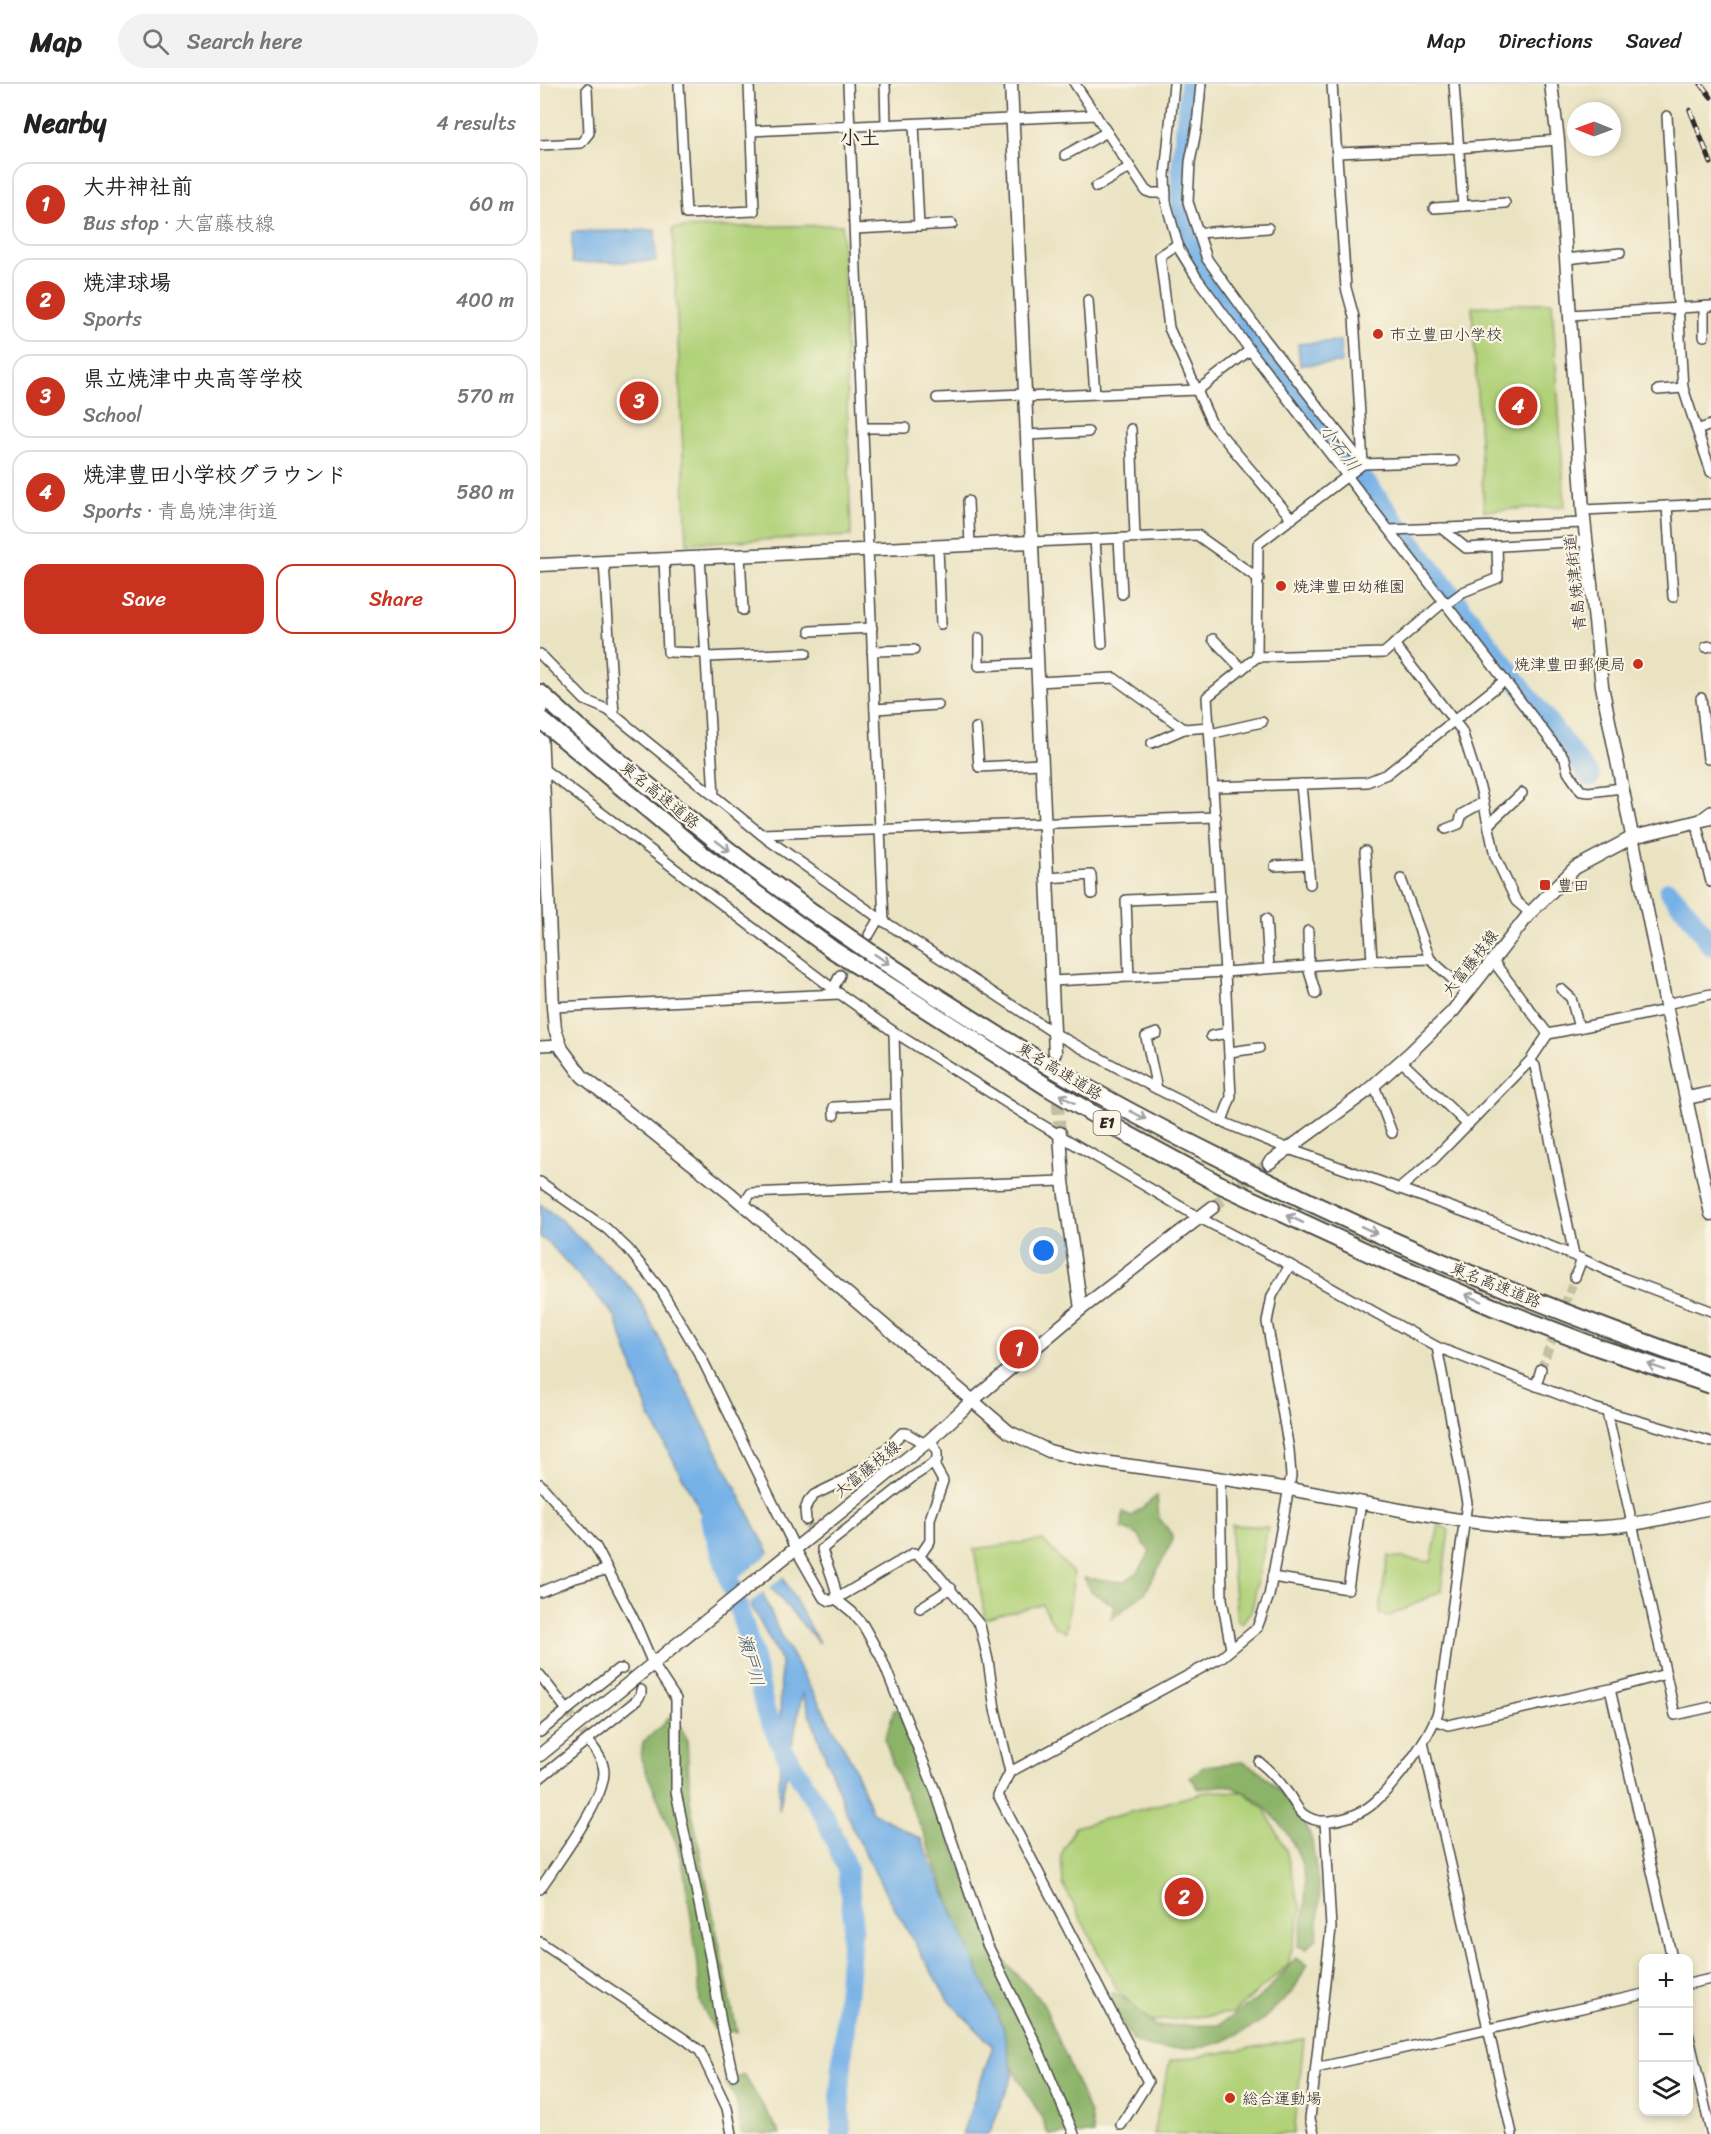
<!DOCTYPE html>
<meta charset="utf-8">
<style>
:root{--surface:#fff;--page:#f2f2f2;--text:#222;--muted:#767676;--line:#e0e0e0;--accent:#c8321e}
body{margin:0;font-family:Sriracha,"Klee One",sans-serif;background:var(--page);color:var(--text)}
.controls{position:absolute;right:18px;bottom:18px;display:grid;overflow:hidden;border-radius:12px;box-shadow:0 3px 9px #0003}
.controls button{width:54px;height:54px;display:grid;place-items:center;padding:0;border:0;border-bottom:2px solid var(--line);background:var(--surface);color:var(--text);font:30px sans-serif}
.compass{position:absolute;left:1027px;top:18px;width:54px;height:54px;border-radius:50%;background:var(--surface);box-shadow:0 3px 9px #0003;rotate:271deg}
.you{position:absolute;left:504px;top:1167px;width:21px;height:21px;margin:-15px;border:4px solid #fff;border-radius:50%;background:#1a73e8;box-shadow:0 0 0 9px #1a73e833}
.badge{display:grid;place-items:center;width:39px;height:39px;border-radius:50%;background:var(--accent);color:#fff;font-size:20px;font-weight:700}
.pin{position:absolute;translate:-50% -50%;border:3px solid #fff;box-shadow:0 2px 6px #0006}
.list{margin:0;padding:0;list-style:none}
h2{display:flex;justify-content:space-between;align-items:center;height:78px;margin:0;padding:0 24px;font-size:26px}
h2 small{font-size:20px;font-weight:400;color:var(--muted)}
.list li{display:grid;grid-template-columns:39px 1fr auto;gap:18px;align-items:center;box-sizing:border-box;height:84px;margin:0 12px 12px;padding:0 12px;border:2px solid var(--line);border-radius:18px}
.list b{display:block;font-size:22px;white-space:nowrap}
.list p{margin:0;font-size:20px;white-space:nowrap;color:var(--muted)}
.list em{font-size:20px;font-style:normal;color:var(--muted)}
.actions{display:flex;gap:12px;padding:18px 24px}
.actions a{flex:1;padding:14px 0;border:2px solid var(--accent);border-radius:18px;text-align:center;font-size:21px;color:var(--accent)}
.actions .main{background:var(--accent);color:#fff}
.icon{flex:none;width:33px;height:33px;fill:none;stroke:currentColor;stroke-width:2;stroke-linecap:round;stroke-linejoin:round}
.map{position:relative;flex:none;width:1171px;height:2050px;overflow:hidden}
header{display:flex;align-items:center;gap:36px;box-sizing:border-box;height:84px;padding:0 30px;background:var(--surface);border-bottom:2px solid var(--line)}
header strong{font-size:28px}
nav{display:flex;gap:33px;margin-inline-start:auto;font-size:21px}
.search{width:420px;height:54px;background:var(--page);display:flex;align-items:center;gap:15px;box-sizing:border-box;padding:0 21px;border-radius:33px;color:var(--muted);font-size:22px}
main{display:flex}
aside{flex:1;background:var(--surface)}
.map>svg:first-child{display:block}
</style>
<header>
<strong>Map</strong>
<div class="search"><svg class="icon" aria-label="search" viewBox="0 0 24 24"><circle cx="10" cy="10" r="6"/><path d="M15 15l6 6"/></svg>Search here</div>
<nav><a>Map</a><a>Directions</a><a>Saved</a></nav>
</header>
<main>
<aside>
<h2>Nearby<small>4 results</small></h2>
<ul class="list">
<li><span class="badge">1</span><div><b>大井神社前</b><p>Bus stop · 大富藤枝線</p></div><em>60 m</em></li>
<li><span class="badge">2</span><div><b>焼津球場</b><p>Sports</p></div><em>400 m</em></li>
<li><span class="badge">3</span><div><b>県立焼津中央高等学校</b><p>School</p></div><em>570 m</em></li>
<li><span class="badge">4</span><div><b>焼津豊田小学校グラウンド</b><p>Sports · 青島焼津街道</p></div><em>580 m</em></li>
</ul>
<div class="actions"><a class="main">Save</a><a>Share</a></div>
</aside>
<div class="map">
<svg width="1171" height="2050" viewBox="0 0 1171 2050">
<rect width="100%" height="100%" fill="#fcf5e5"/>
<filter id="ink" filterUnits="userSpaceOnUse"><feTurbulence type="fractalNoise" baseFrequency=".0167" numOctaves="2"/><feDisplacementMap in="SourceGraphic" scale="12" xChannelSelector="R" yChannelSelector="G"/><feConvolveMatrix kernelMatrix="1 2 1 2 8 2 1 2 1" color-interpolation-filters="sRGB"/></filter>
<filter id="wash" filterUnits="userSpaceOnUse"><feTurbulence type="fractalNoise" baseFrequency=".008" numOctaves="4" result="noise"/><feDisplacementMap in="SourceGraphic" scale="24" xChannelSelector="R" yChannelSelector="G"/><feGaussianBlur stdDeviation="1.35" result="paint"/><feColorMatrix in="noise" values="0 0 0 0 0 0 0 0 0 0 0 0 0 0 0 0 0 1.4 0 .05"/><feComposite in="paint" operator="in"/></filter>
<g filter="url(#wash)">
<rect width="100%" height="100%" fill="#eae3c2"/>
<g fill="#b1d279" stroke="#6e7e52" stroke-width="1.5">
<polygon points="302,141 311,452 147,459 133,144"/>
<polygon points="1012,218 1025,422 944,427 932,223"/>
<polygon points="692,1441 728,1443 712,1526 702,1539 697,1537 691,1468"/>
<polygon points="899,1441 909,1446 901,1507 848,1533 839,1530 848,1472 891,1478"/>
<polygon points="503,1456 534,1490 526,1548 515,1543 502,1520 445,1535 434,1465"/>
<polygon points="670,1707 704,1708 725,1726 746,1766 761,1826 748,1881 693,1929 607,1938 577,1905 523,1800 521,1771 535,1743"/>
<polygon points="764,1955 754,2050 613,2050 630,1977"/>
</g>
<g fill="#8cb469" stroke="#5c704a" stroke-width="1.5">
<polygon points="617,1412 619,1434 631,1449 633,1456 605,1509 571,1535 575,1522 552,1508 544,1494 585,1498 601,1484 610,1468 598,1451 582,1444 583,1428 590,1433"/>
<polygon points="354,1626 359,1627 454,1866 503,1919 550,2030 553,2050 508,2050 501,2032 471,1982 384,1750 355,1687 345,1656"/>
<polygon points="133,1629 147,1655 150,1718 197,1948 174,1945 160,1918 158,1880 144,1787 137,1761 101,1675 103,1658 122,1642"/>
<path d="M702,1678L721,1688L743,1711L764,1736L772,1756L780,1813L777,1854L767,1865L758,1862C762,1840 767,1820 765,1798C762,1762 734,1725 704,1708C700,1707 695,1703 691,1702C682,1700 668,1704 659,1705L650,1693L665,1682Z"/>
<polygon points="756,1874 767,1881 753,1907 718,1940 684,1957 664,1963 624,1965 610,1963 593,1957 569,1917 573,1908 588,1917 615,1942 679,1941 724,1910"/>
<polygon points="204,1991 240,2050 202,2050 201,2048 196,2016 186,1998"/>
</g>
<g fill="#76b1e7" stroke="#506e89" stroke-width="1.5">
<polygon points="115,146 116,177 32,179 32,148"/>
<polygon points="800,257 801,279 760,281 758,260"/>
<polygon points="0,1120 22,1137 96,1209 226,1463 279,1559 211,1481 240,1550 311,1676 332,1728 381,1755 463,1943 473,1991 449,2050 422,2050 453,1962 408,1916 344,1806 312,1743 262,1610 239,1727 241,1577 109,1331 75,1232 10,1160 0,1153"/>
</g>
<polygon fill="#eae3c2" points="232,1467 245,1491 228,1505 220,1496 225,1507 208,1521 195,1497"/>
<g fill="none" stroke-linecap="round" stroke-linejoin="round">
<g stroke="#76b1e7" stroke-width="20">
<path d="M650,0C647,35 637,92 642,125C646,147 655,166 664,186L1050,693"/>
<polyline points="1129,807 1149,830 1171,862"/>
<polyline points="170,1434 212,1567 225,1626 244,1667 285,1733 307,1785 313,1835 300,2007 301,2050"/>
</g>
</g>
</g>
<g filter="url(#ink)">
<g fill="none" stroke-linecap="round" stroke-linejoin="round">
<g stroke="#c4bea4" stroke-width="9" stroke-dasharray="9 4.5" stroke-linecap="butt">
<polyline points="300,891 323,859"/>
<polyline points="1001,1285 1035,1193"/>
<polyline points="266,1436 282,1465"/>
<polyline points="27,1626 48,1656"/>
</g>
<g stroke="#c4bea4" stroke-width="12" stroke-dasharray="12 6" stroke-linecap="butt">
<polyline points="515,982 520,1049"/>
<polyline points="673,1123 729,1079"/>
</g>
<defs>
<g id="street">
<polyline points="139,0 146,130 214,127 209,0"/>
<polyline points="308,0 344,838"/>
<polyline points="345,0 346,41"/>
<polyline points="535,0 606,107 612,109 626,109"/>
<polyline points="634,0 625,91 626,118 639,165 657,194 710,266 1025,675 1028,688 1041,707 1049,708 1082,704"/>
<polyline points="661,0 657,42 650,78 648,118 667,175 724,254 823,380 914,377"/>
<polyline points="914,0 923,122"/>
<polyline points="1127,32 1143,304 1171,388"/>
<polyline points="374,40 379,142"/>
<polyline points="211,47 556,31"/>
<polyline points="0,61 41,59 49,49 47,5"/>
<polyline points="797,69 918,64 1018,56"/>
<polyline points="525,71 567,48"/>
<polyline points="556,103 590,83"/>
<polyline points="894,124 965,119"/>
<polyline points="315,145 412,140"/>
<polyline points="658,149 728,144"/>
<polyline points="638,160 620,172 629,244 672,340 752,435"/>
<polyline points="1026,175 1080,169"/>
<polyline points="548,216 555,310"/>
<polyline points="1030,231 1171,222"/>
<polyline points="1164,252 1164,223"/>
<polyline points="1118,306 1143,304"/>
<polyline points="484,313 658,306 710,266"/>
<polyline points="397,314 484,310"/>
<polyline points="323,344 365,344"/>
<polyline points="591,345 595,453"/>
<polyline points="1157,346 1171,341"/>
<polyline points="486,351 548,348"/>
<polyline points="428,417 430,461"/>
<polyline points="1127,422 1133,513"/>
<polyline points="1043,426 1171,420"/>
<polyline points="901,444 926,464 1047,457"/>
<polyline points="850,446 1045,439"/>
<polyline points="579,454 582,510"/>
<polyline points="555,455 562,560"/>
<polyline points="491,458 657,451 719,495"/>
<polyline points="398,463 401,540"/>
<polyline points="200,471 203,526"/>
<polyline points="160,472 174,712"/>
<polyline points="124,475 128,568 166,569"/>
<polyline points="64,478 74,631"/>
<polyline points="907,520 923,508 958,494 957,462"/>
<polyline points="270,547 332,544"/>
<polyline points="439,554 439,582 496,579"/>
<polyline points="673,555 702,585"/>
<polyline points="854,560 922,647 941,707 955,772 976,817 990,829"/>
<polyline points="1166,563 1171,562"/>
<polyline points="332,567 374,566"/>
<polyline points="0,570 45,616 68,626 227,755 339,834 514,949 611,1002 685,1039 749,1065 933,1131 1042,1175 1083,1194 1171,1227"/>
<polyline points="166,573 266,569"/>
<polyline points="717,573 844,569 905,517"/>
<polyline points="497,598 574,594 644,645"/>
<polyline points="1161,614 1168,675 1171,675"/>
<polyline points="335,625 398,621"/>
<polyline points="436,644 439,683 501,680"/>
<polyline points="670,650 722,638"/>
<polyline points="612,659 644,645 669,643"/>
<polyline points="1,683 300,910 354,948 497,1038 658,1133 750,1181 897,1263 1054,1324 1171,1358"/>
<polyline points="761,700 770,800"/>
<polyline points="674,703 827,698 847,690 965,596"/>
<polyline points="1171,727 1156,738 1171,798"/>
<polyline points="950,739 982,709"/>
<polyline points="906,745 919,740 922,730 942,719"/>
<polyline points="221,750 676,733"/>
<polyline points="825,767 832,877"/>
<polyline points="735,782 769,780"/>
<polyline points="507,794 551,791 552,810"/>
<polyline points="861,795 890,875"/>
<polyline points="726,835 729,884"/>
<polyline points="768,847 769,887 776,910"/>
<polyline points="329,851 339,834"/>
<polyline points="589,893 586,816 681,812"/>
<polyline points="512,897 685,888 832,877 890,875 928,909"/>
<polyline points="293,905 300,891"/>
<polyline points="1021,905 1031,914 1039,944"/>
<polyline points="1126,920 1171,910"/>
<polyline points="13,923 300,910"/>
<polyline points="354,948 358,1103 523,1097"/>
<polyline points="1008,950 1127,926"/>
<polyline points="671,952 688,949"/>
<polyline points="0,962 21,961"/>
<polyline points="689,968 719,964"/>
<polyline points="861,977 928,1041"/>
<polyline points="990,977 995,982 1034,1171"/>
<polyline points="834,1001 852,1049"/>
<polyline points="617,1005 606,953 617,949"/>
<polyline points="294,1031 294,1023 356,1020"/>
<polyline points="682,1037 691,1013 685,888 667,613 717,573 718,460 823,380 814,233 806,204 792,0"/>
<path d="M0,1098L67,1145L88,1165L121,1206L161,1273L255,1464L283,1513L290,1517L296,1515C298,1503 286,1480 282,1465L374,1392L397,1377V1369L391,1355"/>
<polyline points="859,1105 891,1078 990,977 1008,950 953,877"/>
<polyline points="203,1121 211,1109 358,1103"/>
<polyline points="1035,1193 1042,1175"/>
<polyline points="996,1302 1001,1285"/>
<polyline points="1067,1328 1135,1631 1171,1623"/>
<polyline points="680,1395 682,1515 691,1565"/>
<polyline points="0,1400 56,1463 94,1536 113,1580 136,1615 136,1708 171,1878 181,1938 193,1991"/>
<polyline points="266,1436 265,1426 268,1418 274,1411 307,1395 335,1376 362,1349 366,1349 385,1360"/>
<polyline points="379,1473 390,1457 390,1435 403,1397 393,1379"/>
<polyline points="732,1493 808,1505 821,1418"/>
<polyline points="0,1508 32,1495 66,1486"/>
<polyline points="380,1524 411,1504"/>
<polyline points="0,1591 27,1626"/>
<polyline points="1070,1605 1132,1874"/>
<polyline points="895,1636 908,1641 1070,1605 1126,1590"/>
<polyline points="0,1648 78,1585 82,1585"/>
<polyline points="883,1658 972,2050"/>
<path d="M719,1678C732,1688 741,1699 750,1712C754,1718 758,1726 763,1730C771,1736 781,1738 790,1737C806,1735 823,1729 835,1718C857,1698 888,1656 898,1628L927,1419L897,1263"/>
<polyline points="470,1688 455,1625 448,1576 440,1541 391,1482 374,1469 296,1515 312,1528 323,1541 341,1573 396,1709 446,1858 497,1962 534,2050"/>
<polyline points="0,1694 97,1616 101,1610 101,1606"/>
<path d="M0,1805C17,1779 63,1719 64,1689C64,1676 55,1666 48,1656"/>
<polyline points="0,1858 146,1956 160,1967 187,2024 192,2050"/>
<polyline points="1148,1900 1171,1895"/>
<polyline points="1148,1949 1171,2048"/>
<polyline points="776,1984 1104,1910"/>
<polyline points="581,2041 608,1998 458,1711 470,1688 682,1573 717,1544 729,1512 751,1392 749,1366 727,1238 732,1212 750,1181"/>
<polyline points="774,2050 770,2035 791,1844 785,1737"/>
</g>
<g id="secondary">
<polyline points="471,0 515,969"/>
<polyline points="1011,0 1018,56 1043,426 1062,602 1127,926 1171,1130"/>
<polyline points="0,481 491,458"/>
<path d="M0,623L13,923L15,945L22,965L42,992L192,1111L469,1348L509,1367L537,1374C607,1385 678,1393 749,1405C853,1423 957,1451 1064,1443C1100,1441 1136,1431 1171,1424"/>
<polyline points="1147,1014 1171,1009"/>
<polyline points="520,1049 523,1097 541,1225"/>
<polyline points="729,1079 826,1008 870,969 913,927 990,829 1035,784 1093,753 1171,734"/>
<polyline points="0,1671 391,1355 432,1317 541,1225 673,1123"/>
</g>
<polyline id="highway" points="0,609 40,645"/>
</defs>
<use href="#street" stroke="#484742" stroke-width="12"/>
<use href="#secondary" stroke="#484742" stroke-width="15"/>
<use href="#highway" stroke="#484742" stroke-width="20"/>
<use href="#street" stroke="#fff" stroke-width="9"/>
<use href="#secondary" stroke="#fff" stroke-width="12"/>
<use href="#highway" stroke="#fff" stroke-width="16"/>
<defs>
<g id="rail">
<polyline points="1161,0 1171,13"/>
<polyline points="1150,26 1171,79"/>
</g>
</defs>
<use href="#rail" stroke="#2b2b2b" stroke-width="5"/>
<use href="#rail" stroke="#fcf5e5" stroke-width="3" stroke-dasharray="9" stroke-linecap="butt"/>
<defs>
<g id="highway-bridge">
<polyline points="0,635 163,771 293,866 509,1004 585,1049 679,1100 842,1175 953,1223 1057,1263 1171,1301"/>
<path d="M40,645C96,691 151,738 209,782C307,855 409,923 514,985C567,1016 622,1045 676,1072C836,1154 1001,1223 1171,1282"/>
</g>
</defs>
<use href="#highway-bridge" stroke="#484742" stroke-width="20" stroke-linecap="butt"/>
<use href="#highway-bridge" stroke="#fff" stroke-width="16"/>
</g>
<defs><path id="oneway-shaft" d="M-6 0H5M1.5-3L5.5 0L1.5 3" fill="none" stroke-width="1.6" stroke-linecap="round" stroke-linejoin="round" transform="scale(1.5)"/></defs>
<g stroke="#a0a0a0">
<use href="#oneway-shaft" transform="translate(183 762) rotate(38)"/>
<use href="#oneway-shaft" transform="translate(342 875) rotate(34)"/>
<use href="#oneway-shaft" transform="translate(527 1015) rotate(-150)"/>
<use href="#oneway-shaft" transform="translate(598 1031) rotate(28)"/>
<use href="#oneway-shaft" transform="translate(755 1135) rotate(-155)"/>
<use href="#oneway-shaft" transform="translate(829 1146) rotate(25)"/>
<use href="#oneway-shaft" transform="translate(933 1214) rotate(-157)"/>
<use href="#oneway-shaft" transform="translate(1116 1283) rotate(-161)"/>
</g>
</g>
<g fill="#c8321e" stroke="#fcf5e5" stroke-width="2">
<circle cx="838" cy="250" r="6"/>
<circle cx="741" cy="502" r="6"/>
<circle cx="1098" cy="580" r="6"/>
<rect x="999" y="795" width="12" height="12" rx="3"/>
<circle cx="690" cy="2014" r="6"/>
</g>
<g text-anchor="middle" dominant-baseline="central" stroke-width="4.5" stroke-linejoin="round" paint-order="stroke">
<rect fill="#fcf5e5" stroke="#6a6863" stroke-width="1.5" x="553.5" y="1027" width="27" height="24" rx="4.5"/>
<g font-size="15" font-weight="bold" fill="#2b2b2b">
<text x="567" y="1039">E1</text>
</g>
<g font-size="16" fill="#2b2b2b" stroke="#fcf5e5" text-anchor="start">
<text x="850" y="250">市立豊田小学校</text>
<text x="753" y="502">焼津豊田幼稚園</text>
<text x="1086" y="580" text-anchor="end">焼津豊田郵便局</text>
<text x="1017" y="801">豊田</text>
<text x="702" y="2014">総合運動場</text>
</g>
<g font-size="16" fill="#2b2b2b" stroke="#fcf5e5">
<text transform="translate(1035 499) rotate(-96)">青島焼津街道</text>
<text transform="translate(120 711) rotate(39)">東名高速道路</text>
<text transform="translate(930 879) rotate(-52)">大富藤枝線</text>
<text transform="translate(520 987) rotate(31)">東名高速道路</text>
<text transform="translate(956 1201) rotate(22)">東名高速道路</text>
<text transform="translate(327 1385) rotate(-39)">大富藤枝線</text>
</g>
<g font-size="18" font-style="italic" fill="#455a6d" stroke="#fcf5e5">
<text transform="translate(800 364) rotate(53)">小石川</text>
<text transform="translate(211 1576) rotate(75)">瀬戸川</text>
</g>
<g font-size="20" font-weight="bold" fill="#2b2b2b" stroke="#fcf5e5">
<text x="320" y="54">小土</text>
</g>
</g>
</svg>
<div class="controls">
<button>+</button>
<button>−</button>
<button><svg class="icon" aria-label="layers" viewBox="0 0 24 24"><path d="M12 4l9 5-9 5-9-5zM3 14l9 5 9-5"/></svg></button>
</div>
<svg class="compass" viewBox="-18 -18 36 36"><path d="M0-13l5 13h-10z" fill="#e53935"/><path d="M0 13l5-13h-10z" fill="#767676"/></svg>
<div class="you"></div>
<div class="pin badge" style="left:479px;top:1265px">1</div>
<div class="pin badge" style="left:644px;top:1813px">2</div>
<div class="pin badge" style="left:99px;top:317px">3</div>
<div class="pin badge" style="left:978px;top:322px">4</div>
</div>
</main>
